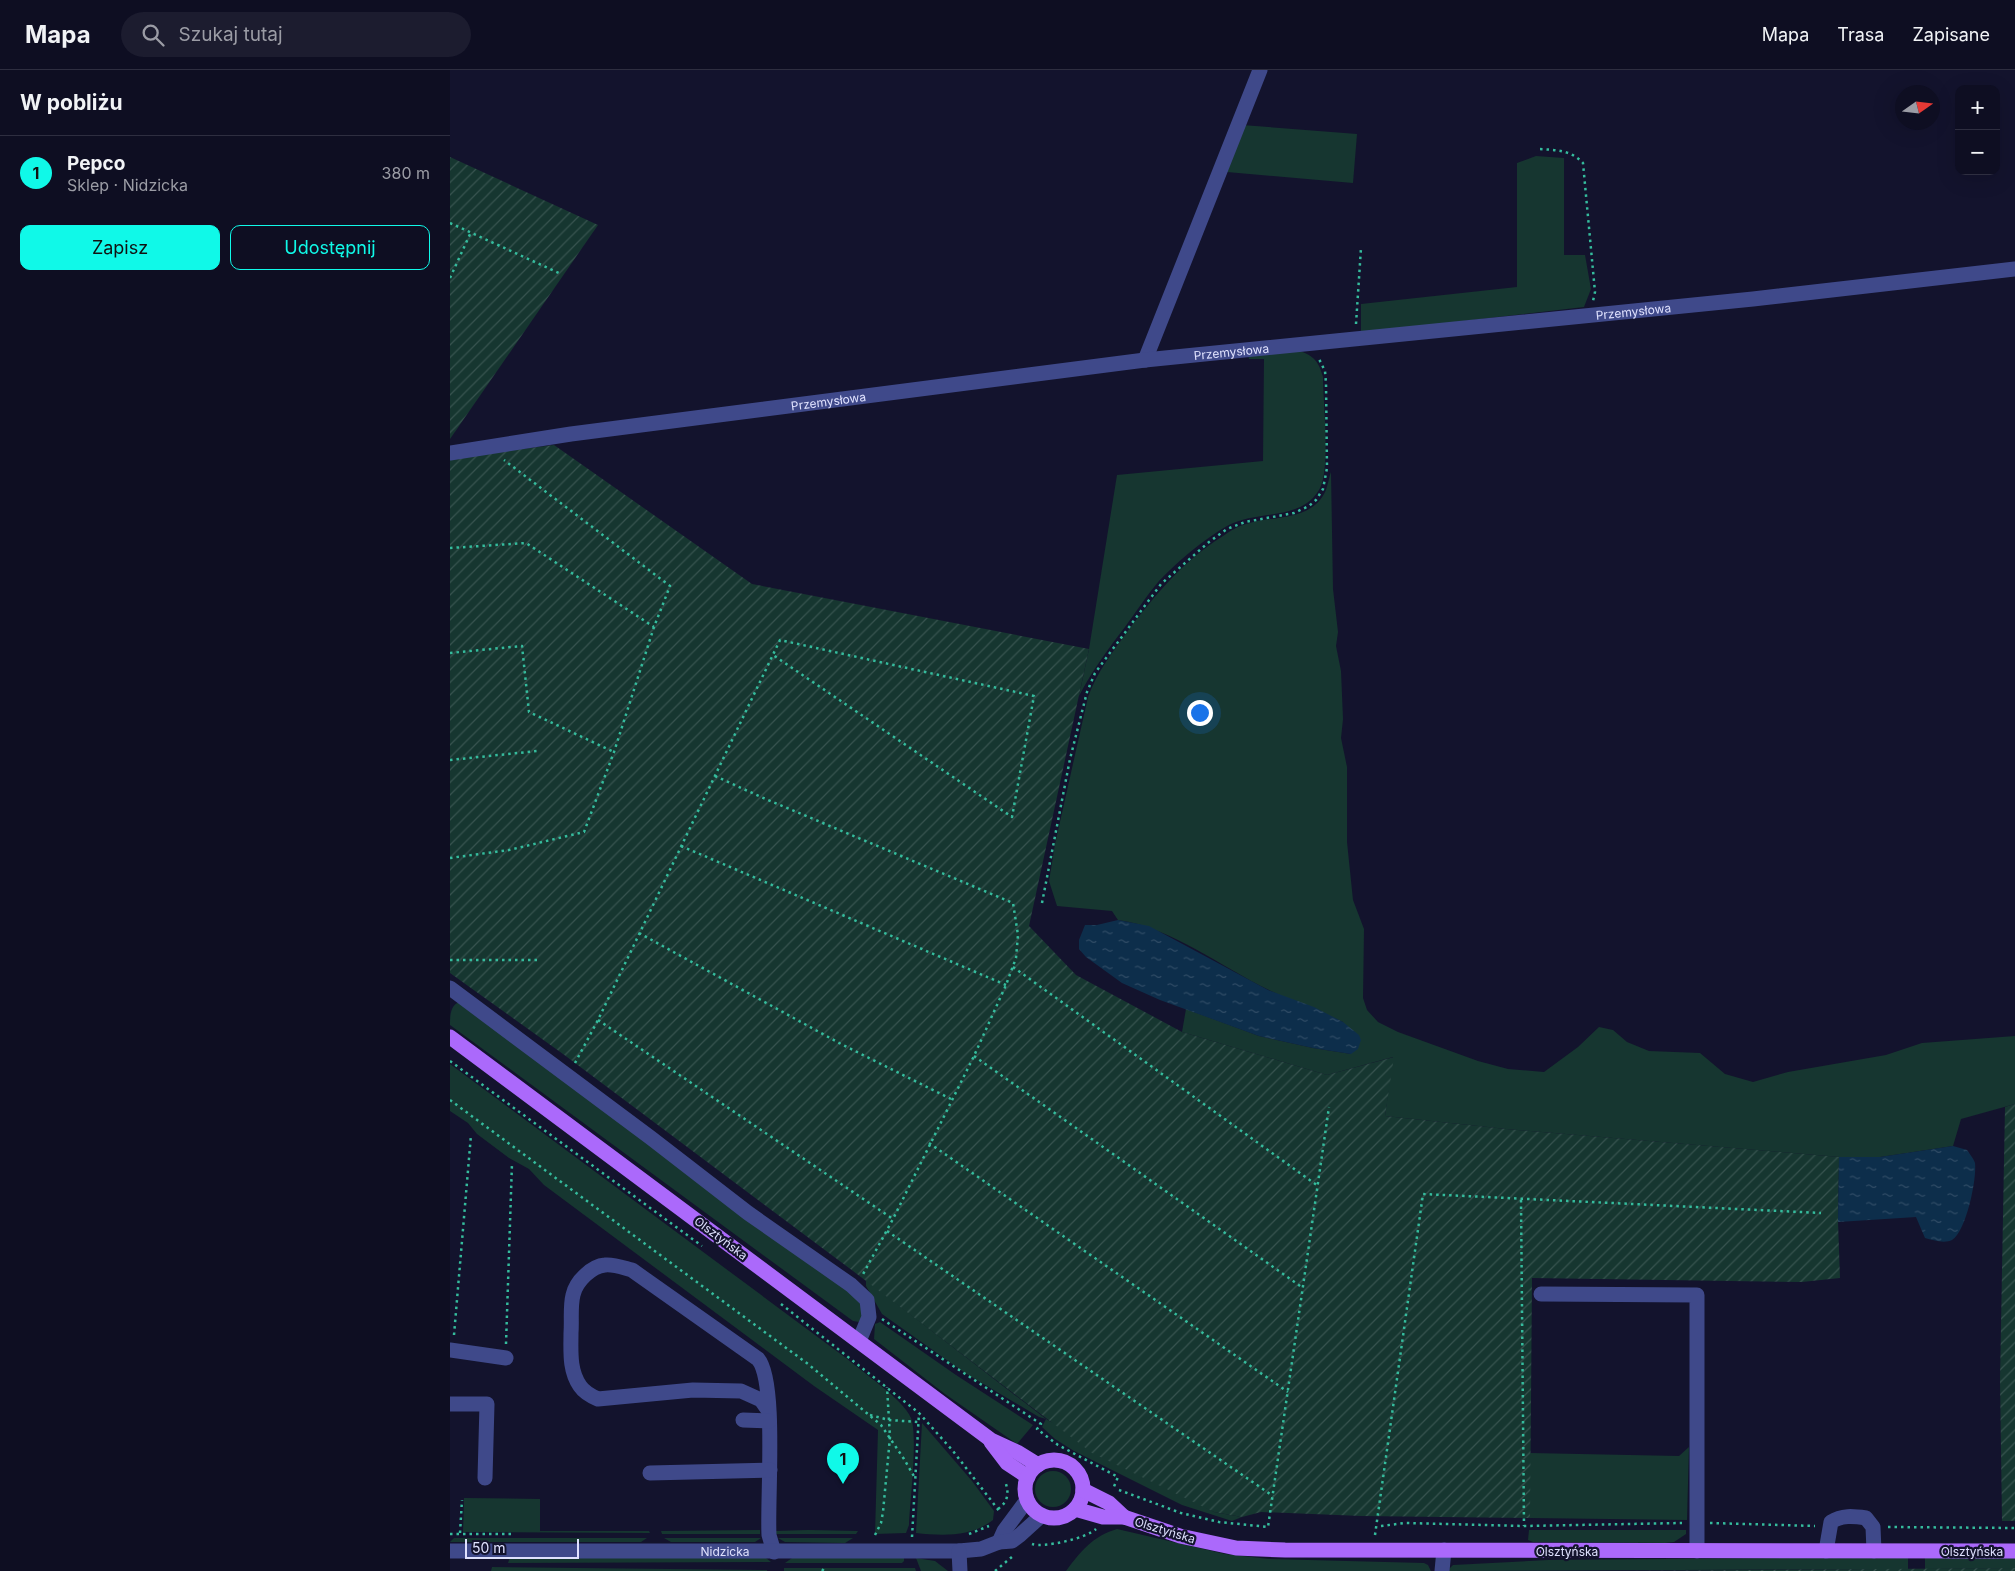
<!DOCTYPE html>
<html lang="pl">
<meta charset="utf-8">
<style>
:root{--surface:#0e0e22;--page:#1c1c2f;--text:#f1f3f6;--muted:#9b9ca5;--line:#2e2e40;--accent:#10f9e8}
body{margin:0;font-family:Inter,sans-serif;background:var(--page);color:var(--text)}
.controls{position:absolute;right:15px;top:15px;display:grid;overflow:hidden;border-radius:10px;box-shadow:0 5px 20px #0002}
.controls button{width:45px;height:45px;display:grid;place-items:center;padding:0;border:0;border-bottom:1px solid var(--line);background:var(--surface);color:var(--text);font:25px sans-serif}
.compass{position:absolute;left:1445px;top:15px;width:45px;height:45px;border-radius:50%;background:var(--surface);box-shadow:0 5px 20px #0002;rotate:76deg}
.scale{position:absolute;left:15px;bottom:12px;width:114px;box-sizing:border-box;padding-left:5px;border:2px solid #dfe1fe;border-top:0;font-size:14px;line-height:18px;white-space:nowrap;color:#dfe1fe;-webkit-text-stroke:4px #13132d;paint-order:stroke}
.you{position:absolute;left:749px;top:642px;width:18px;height:18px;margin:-12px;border:4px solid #fff;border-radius:50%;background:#1a73e8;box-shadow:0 0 0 8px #1a73e833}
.badge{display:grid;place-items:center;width:32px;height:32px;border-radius:50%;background:var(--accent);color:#111;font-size:16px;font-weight:700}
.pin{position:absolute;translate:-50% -41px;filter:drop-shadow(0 1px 2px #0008)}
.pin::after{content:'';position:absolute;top:26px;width:18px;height:15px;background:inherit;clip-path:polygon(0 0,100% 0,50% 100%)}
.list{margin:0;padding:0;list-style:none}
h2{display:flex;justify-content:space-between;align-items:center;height:65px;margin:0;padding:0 20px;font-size:21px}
h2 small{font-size:16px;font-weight:400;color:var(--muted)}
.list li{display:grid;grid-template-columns:32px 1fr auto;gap:15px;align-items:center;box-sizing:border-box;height:75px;padding:0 20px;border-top:1px solid var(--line)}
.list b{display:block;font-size:19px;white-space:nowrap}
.list p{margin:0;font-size:16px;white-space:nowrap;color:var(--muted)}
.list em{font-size:16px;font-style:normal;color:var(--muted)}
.actions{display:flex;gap:10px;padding:15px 20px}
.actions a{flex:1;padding:11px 0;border:1px solid var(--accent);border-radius:10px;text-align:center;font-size:18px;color:var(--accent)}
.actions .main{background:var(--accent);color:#111}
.icon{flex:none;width:28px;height:28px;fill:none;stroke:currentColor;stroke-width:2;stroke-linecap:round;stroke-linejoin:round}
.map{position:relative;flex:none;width:1565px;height:1501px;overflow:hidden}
header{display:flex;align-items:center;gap:30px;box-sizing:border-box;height:70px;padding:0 25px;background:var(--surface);border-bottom:1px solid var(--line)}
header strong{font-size:24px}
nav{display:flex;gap:28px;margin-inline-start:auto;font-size:18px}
.search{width:350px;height:45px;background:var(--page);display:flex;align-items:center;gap:12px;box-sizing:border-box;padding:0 18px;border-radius:28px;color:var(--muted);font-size:19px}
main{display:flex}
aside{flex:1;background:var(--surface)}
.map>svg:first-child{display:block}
</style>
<header>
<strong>Mapa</strong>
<div class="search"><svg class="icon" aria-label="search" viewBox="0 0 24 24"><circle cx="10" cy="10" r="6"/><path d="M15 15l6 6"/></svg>Szukaj tutaj</div>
<nav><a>Mapa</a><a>Trasa</a><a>Zapisane</a></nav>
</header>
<main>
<aside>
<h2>W pobliżu<small></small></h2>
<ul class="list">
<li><span class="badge">1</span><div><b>Pepco</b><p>Sklep · Nidzicka</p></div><em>380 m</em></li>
</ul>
<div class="actions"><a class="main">Zapisz</a><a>Udostępnij</a></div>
</aside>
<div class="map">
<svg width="1565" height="1501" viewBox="0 0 1565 1501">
<defs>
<pattern id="garden-furrows" width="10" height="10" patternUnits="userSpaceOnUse" patternTransform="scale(1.25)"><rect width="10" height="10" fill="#163630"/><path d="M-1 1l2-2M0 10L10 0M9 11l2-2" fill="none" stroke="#37534f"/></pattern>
<pattern id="water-ripples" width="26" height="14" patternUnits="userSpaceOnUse" patternTransform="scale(1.25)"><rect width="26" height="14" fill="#0d2e4b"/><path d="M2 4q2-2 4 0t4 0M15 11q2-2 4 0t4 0" fill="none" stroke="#304c66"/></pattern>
</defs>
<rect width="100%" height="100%" fill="#13132d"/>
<g fill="#163630">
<polygon points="792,55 907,64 903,113 777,102"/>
<polygon points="1086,86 1114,88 1114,185 1135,185 1141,219 1134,237 911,263 911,234 1067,217 1067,93"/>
<path d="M850,281C864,286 869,292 873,307C873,331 881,402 869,420C850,452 806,439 777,456C753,470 728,491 709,511C697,525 686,542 675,557C658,579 642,601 629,626L639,579L667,405L813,391L814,289H799L798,285Z"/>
<path d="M881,402L883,519L888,562L886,576L891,601L893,649L891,668L897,697V772L903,830L914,859L913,928L917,940L928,952L948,962L1028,991L1058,999L1094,1002L1128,977L1149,957L1163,960L1177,972L1199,981L1250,983L1275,1004L1303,1012L1338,1002L1436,985L1472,973L1565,966V1034L1511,1049L1503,1076L1430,1087H1389L1056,1059L935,1046L943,987L877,1005L732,962L736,939L809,966L863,978L901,984L893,952C869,940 843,932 819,920C771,897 721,857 668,850L662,841L607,836L599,811L605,774L638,627C647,602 662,583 677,562C705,525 733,491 773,466C780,461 788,456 796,454C824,445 862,452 876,420C878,414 879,407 881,402Z"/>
<path d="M9,932L407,1228L413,1237L415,1246L409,1252L403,1251L0,955C0,946 0,936 9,932Z"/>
<path d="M0,994L396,1288C412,1302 453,1329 461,1348C468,1366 460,1432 459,1455L456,1463L425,1464L428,1360L364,1316L94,1115L79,1099L59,1088L27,1064L18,1053L0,1041Z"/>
<polygon points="416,1210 596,1349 764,1442 792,1447 782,1451 732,1435 624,1381 605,1369 592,1357 596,1349 589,1347 515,1303 432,1244 416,1216"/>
<polygon points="430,1252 506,1305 583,1355 567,1374 495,1324 424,1269 425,1254"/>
<path d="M472,1353L522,1411L544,1441L543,1450C521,1467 493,1466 466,1463Z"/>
<polygon points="1239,1377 1237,1450 1080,1448 1080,1383 1229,1386"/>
<circle cx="603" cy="1419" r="18"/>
<polygon points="14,1428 90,1429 90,1461 199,1461 200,1463 13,1462"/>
<path d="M667,1459L775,1484L819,1489L974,1493L978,1495L981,1501H616C630,1482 643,1466 667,1459Z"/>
<polygon points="310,1460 310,1464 212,1464 211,1461"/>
<polygon points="358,1460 408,1461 406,1464 325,1464 325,1461"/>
<polygon points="1079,1460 1236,1460 1236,1464 1224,1472 1215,1473 1083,1472 1078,1470"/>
<polygon points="4,1468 197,1468 191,1472 0,1472"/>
<polygon points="214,1468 311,1468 305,1472 221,1472"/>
<polygon points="328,1468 403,1468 395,1473 335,1472"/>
<polygon points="60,1487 316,1488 321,1492 58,1493"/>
<polygon points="342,1488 454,1488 454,1491 452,1493 335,1493"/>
<polygon points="466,1488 485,1491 498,1501 471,1501"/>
<polygon points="1336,1488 1458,1488 1458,1499 997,1501 1003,1495 1098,1490"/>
<polygon points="1475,1488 1565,1488 1565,1498 1475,1499"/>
<polygon points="42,1497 317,1500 317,1501 41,1501"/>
<polygon points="334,1498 465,1498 466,1501 334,1501"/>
</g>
<g fill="url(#garden-furrows)">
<polygon points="0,87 148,155 0,369"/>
<polygon points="104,375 302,514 639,579 579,856 626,905 732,962 877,1005 944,987 935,1046 1056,1059 1389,1087 1388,1152 1390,1208 1352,1212 1082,1208 1080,1448 911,1446 811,1442 792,1447 764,1442 642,1383 403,1201 113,984 0,903 0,388"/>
<polygon points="1565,1034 1565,1451 1552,1451 1550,1310 1555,1037"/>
<polygon points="1565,1498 1565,1501 1174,1501"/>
</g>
<g fill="url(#water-ripples)">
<polygon points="668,850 699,856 818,920 864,937 893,952 909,965 911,970 908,979 901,984 863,978 809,966 710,930 672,913 636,887 629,879 629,870 635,855 647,855"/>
<path d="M1503,1076L1517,1080C1519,1083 1524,1089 1525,1093C1527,1109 1516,1162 1502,1170C1494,1174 1483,1170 1475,1168L1466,1147L1388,1152L1389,1087H1430Z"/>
</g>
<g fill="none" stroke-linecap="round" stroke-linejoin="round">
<g stroke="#35bc9d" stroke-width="2.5" stroke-dasharray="2.5 4" stroke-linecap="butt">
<path d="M1090,79C1106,80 1121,80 1133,93L1145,222L1143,231"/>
<polyline points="0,153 111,204"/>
<polyline points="0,208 21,162"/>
<polyline points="906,254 911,178"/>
<polyline points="0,478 76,473 204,557"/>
<polyline points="0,583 72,576 79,642 164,682"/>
<polyline points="0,690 87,681"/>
<polyline points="265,706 311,727 563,833 568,865 566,888 556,915 524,986 443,1149 412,1206"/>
<polyline points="231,776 556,915"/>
<polyline points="0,788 59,780 134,762 164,682 204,557 220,516 54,390"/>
<polyline points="592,833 620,689 637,622 645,603 711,514 759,472 777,459 795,452 844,443 859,436 866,430 873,419 877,398 876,313 875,301 868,287"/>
<polyline points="189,863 391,974 501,1029"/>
<polyline points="0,890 89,890"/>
<polyline points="563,897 868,1116"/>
<polyline points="148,950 443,1149"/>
<polyline points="524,986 853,1218"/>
<polyline points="0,991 252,1176"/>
<polyline points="125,993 148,950 330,570 584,626 562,747 323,585"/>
<polyline points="0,1030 358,1294 431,1355 454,1389 465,1408"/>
<polyline points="479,1073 838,1322"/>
<polyline points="1071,1130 1074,1456"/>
<polyline points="437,1161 823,1426"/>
<polyline points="331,1234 469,1343 503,1381 550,1442"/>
<polyline points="432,1249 591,1354 587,1359 608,1375 668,1407 663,1419"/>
<polyline points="4,1265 21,1065"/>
<polyline points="56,1274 62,1093"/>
<polyline points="420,1345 439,1350 468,1352"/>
<polyline points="669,1420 731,1443 769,1452 818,1457 879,1037"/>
<path d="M548,1439C559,1431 559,1422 555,1411"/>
<polyline points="1260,1453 1365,1456"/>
<polyline points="931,1456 955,1453 1074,1456 1232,1453"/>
<polyline points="1438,1457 1565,1458"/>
<polyline points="10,1463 12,1430"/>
<polyline points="0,1464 61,1464"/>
<polyline points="519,1464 539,1456"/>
<polyline points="425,1465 431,1453 433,1442 440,1367 437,1317"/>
<polyline points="925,1465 973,1124 1371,1143"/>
<polyline points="462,1467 469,1343"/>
<path d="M582,1474C594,1478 637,1468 646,1459"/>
<polyline points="372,1501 376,1496"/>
<polyline points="545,1501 563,1486"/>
</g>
<g stroke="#3f498a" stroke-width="15">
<polyline points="695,290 810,0"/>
<path id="s1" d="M0,383L121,364L695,290L1303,229L1565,199"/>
<polyline points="0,918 201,1068 298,1143 401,1215 417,1230 419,1247 409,1271"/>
<polyline points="1091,1224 1247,1225 1247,1481"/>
<polyline points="0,1280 56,1288"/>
<polyline points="0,1334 37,1334 35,1408"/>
<path d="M318,1340L311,1330L291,1321L243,1320L148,1329C141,1326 134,1322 130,1316C119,1300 121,1281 121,1263C122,1251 120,1237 123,1225C126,1211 142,1196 155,1195C164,1194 174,1198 182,1200L308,1289C327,1311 317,1431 319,1465L324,1482"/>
<polyline points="293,1350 319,1351"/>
<polyline points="200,1403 320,1400"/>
<polyline points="549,1472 554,1461 577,1430"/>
<path id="s2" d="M0,1481H509L531,1479L549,1472L562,1471L570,1465L592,1445"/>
<polyline points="509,1481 510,1501"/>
<path d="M1376,1481L1381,1452C1392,1445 1403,1446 1416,1448L1423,1457L1424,1481"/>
<polyline points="992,1501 994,1480"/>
</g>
<g stroke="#ab69fb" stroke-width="15">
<polyline points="0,967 541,1370 567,1382 588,1395"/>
<polyline points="541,1372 557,1393 578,1407"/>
<circle cx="604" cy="1419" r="29"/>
<polyline points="633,1420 659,1433 674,1447"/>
<polyline points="625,1439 653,1447 674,1447 730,1466 786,1478 835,1480 1565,1481"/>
</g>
</g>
<g text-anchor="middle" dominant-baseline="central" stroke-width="4.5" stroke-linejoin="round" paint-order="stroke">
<g font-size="12" fill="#dfe1fe" stroke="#13132d">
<text stroke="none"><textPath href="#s1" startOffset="1192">Przemysłowa</textPath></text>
<text stroke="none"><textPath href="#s1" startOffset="788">Przemysłowa</textPath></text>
<text stroke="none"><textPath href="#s1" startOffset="382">Przemysłowa</textPath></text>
<text transform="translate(271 1168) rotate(37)">Olsztyńska</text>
<text transform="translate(715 1460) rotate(17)">Olsztyńska</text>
<text x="1117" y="1481">Olsztyńska</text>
<text x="1522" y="1481">Olsztyńska</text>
<text stroke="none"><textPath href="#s2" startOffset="275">Nidzicka</textPath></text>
</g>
</g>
</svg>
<div class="controls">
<button>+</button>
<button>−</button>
</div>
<svg class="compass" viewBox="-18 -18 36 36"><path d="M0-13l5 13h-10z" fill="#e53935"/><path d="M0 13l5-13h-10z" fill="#9b9ca5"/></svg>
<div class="scale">50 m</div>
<div class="you"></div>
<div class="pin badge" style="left:393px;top:1414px">1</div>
</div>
</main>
